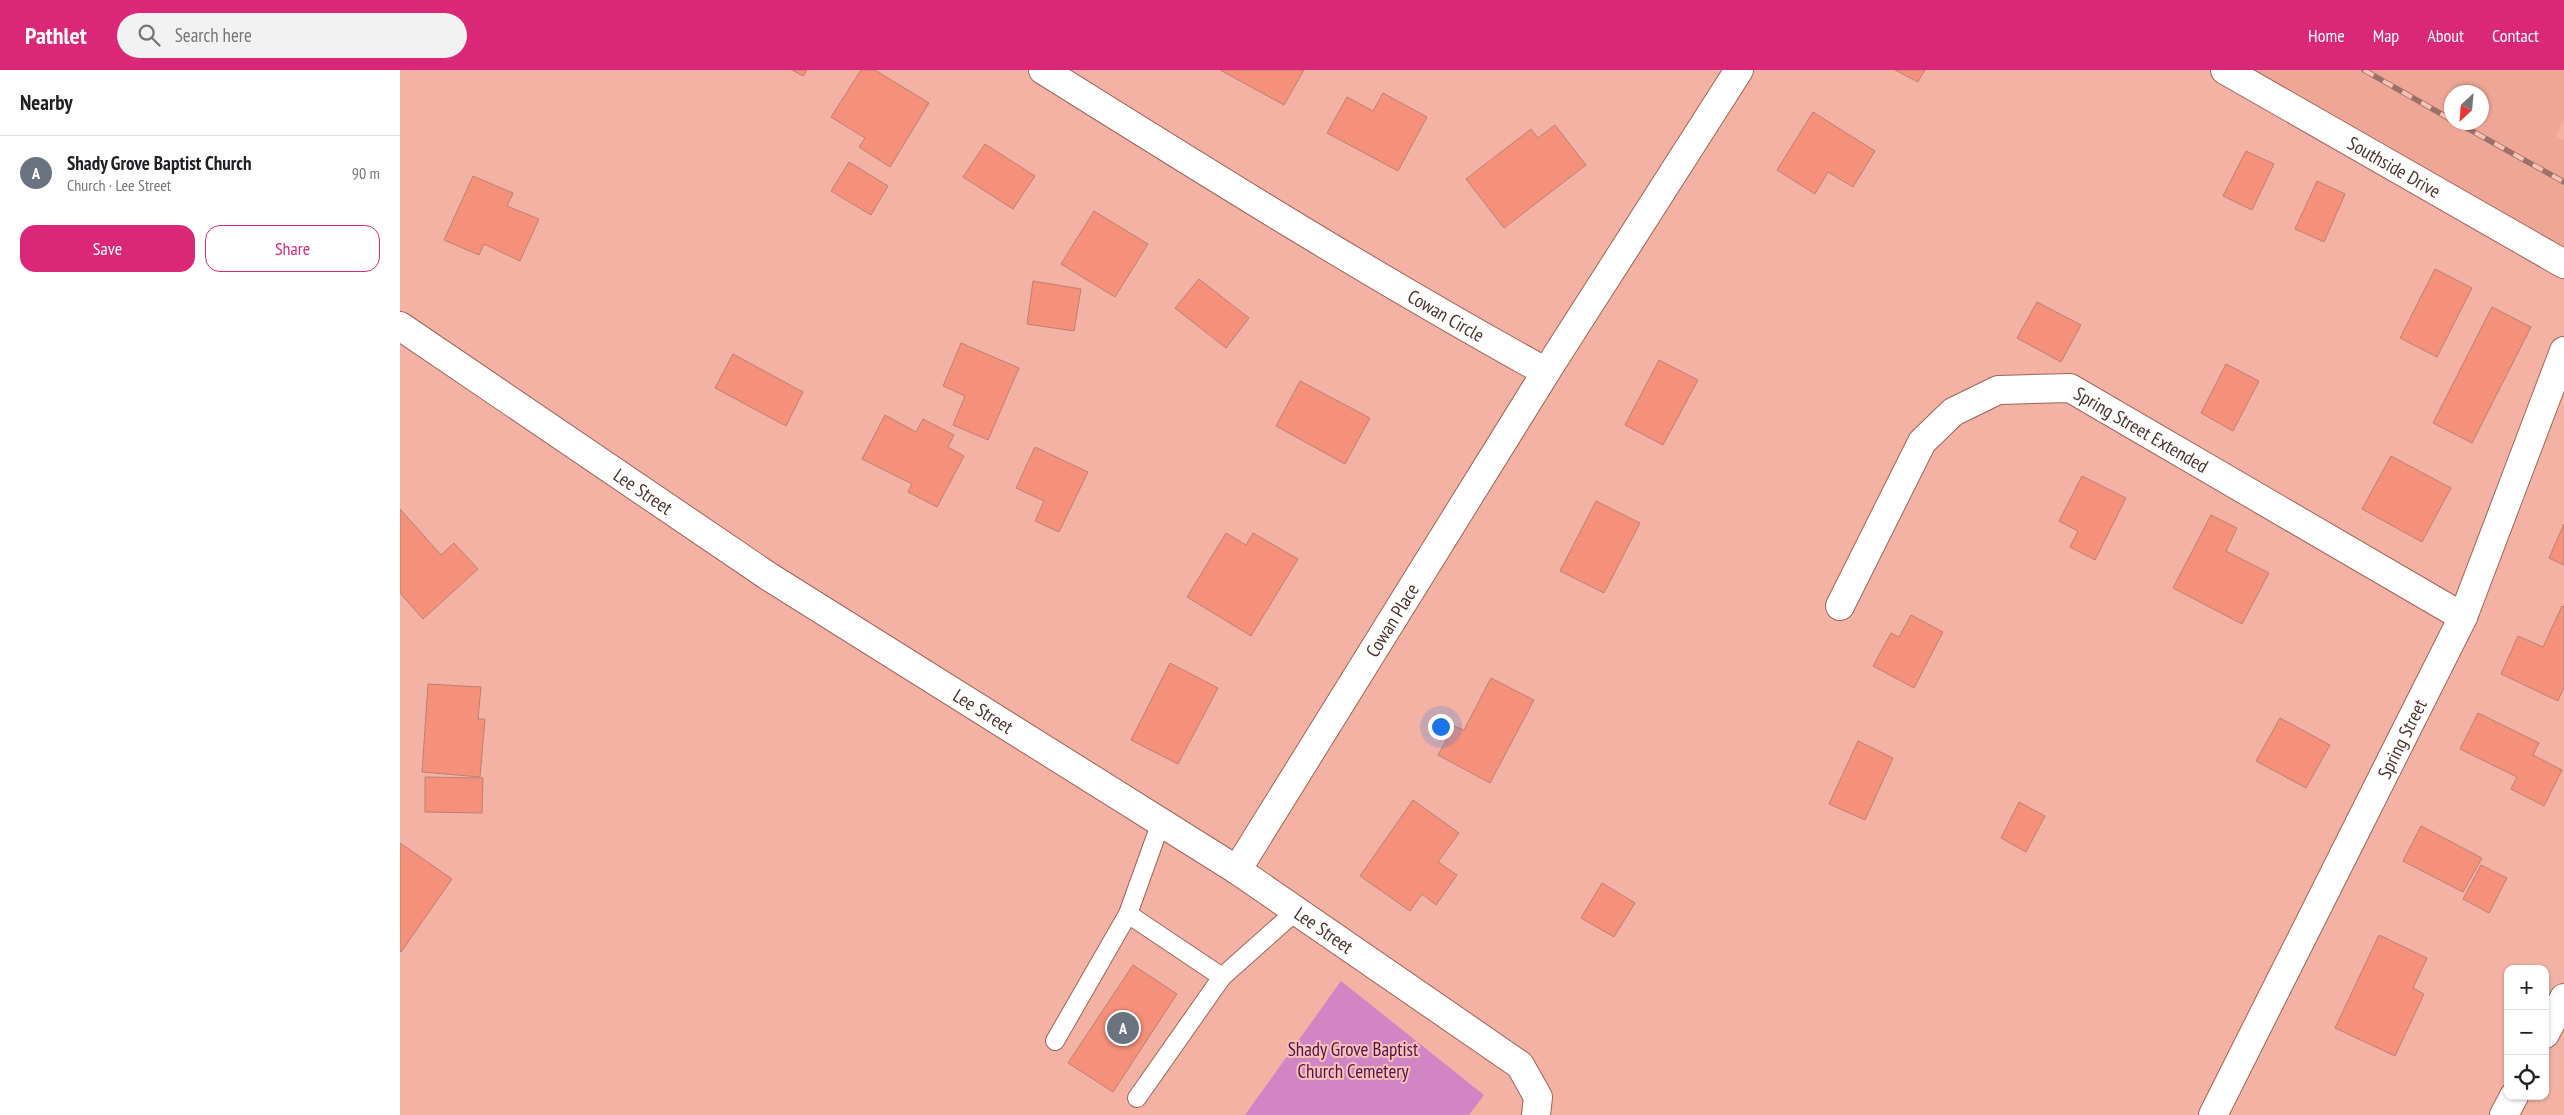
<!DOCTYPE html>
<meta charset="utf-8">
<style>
:root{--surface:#fff;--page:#f2f2f2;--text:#202124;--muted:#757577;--line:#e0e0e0;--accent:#db2777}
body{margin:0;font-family:"PT Sans Narrow",sans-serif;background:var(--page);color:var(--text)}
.controls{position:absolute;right:15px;bottom:15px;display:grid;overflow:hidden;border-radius:10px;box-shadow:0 1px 4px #0004}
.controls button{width:45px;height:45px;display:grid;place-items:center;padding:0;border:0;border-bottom:1px solid var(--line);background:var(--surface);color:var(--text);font:25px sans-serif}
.compass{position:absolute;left:2044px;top:15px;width:45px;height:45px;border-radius:50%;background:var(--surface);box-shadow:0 1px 4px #0004;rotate:206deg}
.you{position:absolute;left:1040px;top:656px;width:18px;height:18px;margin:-12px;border:4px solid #fff;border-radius:50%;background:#1a73e8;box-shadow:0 0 0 8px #1a73e833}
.badge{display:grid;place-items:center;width:32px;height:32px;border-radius:50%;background:var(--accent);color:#fff;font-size:16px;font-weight:700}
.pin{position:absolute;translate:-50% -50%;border:2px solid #fff;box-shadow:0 1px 5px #0006}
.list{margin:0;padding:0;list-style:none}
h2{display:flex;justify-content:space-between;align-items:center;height:65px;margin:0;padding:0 20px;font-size:21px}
h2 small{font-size:16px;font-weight:400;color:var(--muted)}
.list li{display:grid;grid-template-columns:32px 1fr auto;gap:15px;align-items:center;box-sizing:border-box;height:75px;padding:0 20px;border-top:1px solid var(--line)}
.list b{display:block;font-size:19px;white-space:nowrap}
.list p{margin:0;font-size:16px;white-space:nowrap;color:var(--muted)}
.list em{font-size:16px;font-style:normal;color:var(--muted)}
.actions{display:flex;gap:10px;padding:15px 20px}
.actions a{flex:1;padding:11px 0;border:1px solid var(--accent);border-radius:15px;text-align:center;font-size:18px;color:var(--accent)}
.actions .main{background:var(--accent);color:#fff}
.icon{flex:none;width:28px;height:28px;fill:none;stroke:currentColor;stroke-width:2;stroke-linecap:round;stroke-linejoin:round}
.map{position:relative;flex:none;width:2164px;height:1045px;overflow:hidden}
header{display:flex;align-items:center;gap:30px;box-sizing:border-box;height:70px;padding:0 25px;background:var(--accent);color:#fff}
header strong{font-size:24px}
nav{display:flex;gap:28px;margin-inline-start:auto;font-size:18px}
.search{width:350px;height:45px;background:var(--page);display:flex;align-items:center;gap:12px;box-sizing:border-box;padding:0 18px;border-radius:28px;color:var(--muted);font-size:19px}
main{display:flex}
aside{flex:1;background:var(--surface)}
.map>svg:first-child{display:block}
</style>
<header>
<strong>Pathlet</strong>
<div class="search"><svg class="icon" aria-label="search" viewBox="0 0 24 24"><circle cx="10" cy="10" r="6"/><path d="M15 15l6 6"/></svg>Search here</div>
<nav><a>Home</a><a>Map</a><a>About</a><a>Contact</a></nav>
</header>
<main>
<aside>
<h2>Nearby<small></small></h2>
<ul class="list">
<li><span class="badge" style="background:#6b7280">A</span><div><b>Shady Grove Baptist Church</b><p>Church · Lee Street</p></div><em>90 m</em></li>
</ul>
<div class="actions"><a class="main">Save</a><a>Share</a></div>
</aside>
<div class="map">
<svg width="2164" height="1045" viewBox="0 0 2164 1045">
<rect width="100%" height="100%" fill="#f3b2a4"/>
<path fill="#eea696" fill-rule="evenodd" d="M1831,0H2164V49L2156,66L2164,70V179ZM2052,22H2082V52H2052Z"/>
<polygon fill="#d185c4" points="941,911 1084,1025 1069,1045 845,1045"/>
<g fill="#f5907a" stroke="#bd8073">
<polygon points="392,0 407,0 403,6"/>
<polygon points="461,0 475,0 529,33 490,97 459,77 465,68 431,47"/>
<polygon points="820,0 904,0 884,35"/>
<polygon points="1495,0 1525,0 1518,12"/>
<polygon points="983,23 1027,47 998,101 927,63 947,27 973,41"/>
<polygon points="1413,42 1475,81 1453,117 1428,102 1415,124 1377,100"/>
<polygon points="1155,55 1186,95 1104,158 1066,109 1131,59 1138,68"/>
<polygon points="585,74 635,106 613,139 563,107"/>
<polygon points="1846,81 1874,94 1852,140 1823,126"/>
<polygon points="449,92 488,116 471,145 431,121"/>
<polygon points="73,106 113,123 107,136 139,149 120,191 84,174 79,185 44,170"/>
<polygon points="1917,111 1945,124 1924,172 1895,159"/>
<polygon points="694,141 748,174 715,227 661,194"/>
<polygon points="2035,199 2072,218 2037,287 2000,268"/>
<polygon points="799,209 849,248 826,278 775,238"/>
<polygon points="633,211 681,219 674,261 627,254"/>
<polygon points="1637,232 1681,255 1661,292 1617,268"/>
<polygon points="2092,237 2131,257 2072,373 2033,353"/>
<polygon points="561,273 619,298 588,370 553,355 565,326 543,316"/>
<polygon points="333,284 403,322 386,356 315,318"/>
<polygon points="1259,290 1298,310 1263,375 1225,355"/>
<polygon points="1826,294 1859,311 1833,361 1801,343"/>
<polygon points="900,311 970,348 945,394 876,356"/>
<polygon points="485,345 516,362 523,349 554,365 548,377 564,386 537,437 508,422 512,414 462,389"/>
<polygon points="635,377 688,402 659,462 635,451 644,431 616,418"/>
<polygon points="1991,386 2051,418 2022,472 1962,439"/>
<polygon points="1682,406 1726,428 1695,490 1670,477 1678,461 1659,451"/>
<polygon points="1196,431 1240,453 1204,523 1160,501"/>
<polygon points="0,439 41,485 54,473 78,499 23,549 0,523"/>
<polygon points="1811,445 1837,458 1826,481 1869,503 1842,554 1773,518"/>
<polygon points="2164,454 2164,495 2149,488"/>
<polygon points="826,463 846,475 853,463 898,489 851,566 787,527"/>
<polygon points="2162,536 2164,537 2164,617 2158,631 2101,604 2118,566 2143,577"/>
<polygon points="1511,545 1543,562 1514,618 1473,596 1491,563 1499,567"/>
<polygon points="770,593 818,618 778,694 731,670"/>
<polygon points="1091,608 1134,630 1090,713 1038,685 1054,656 1064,660"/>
<polygon points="28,614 81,617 78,649 85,649 80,707 22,702"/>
<polygon points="2078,643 2139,673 2133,685 2162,700 2144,736 2111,719 2117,707 2060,679"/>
<polygon points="1880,648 1930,675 1906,718 1856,691"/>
<polygon points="1458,671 1493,688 1465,750 1429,734"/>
<polygon points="25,707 83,708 82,743 25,742"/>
<polygon points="1013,730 1059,763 1038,792 1057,805 1036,835 1022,824 1010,841 960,806"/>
<polygon points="1619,732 1645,746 1626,782 1601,768"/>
<polygon points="2021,756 2082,788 2063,822 2003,791"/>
<polygon points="0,773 52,809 1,882 0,881"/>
<polygon points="2081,795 2107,808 2089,843 2063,829"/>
<polygon points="1202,813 1235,833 1214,867 1181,848"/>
<polygon points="1979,865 2027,888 2013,918 2024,924 1995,986 1935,958"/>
<polygon points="733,895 777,924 713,1022 668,993"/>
</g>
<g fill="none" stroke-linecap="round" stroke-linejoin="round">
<defs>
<g id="service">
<polyline points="728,844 822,907"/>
<polyline points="655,971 728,844 761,752"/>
<polyline points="737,1028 822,907 896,841"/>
</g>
<g id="minor">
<path id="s1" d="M643,0C809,104 974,207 1146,302L1339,0"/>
<path id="s2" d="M0,256L368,506L837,800L1120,995L1138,1027L1136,1045"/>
<path id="s3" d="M1440,536L1522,372L1553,342L1598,320L1670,318L2063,547"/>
<path id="s4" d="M837,800L1146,302"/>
<polyline points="2145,964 2164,928"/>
<path id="s5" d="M1813,1045L2063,547L2164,281"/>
<polyline points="2104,1045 2114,1026"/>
</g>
<g id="tertiary">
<path id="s6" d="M1825,0L2164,194"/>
</g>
</defs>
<use href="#service" stroke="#9e6457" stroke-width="20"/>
<use href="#minor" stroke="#9e6457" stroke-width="30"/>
<use href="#tertiary" stroke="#9e6457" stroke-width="30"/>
<use href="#service" stroke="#fff" stroke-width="18"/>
<use href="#minor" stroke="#fff" stroke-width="28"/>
<use href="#tertiary" stroke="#fff" stroke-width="28"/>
<defs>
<g id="rail">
<polyline points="1964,0 2052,50"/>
<polyline points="2056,52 2164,112"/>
</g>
</defs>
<use href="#rail" stroke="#9d7167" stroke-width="5.5"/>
<use href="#rail" stroke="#f8c3b7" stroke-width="4" stroke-dasharray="11" stroke-linecap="butt"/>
</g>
<g text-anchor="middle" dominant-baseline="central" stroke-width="4" stroke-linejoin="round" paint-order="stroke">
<g font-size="19" fill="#4e342e" stroke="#f8c3b7">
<text stroke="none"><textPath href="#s6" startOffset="195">Southside Drive</textPath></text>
<text stroke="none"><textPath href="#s1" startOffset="472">Cowan Circle</textPath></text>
<text stroke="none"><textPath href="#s3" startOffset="431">Spring Street Extended</textPath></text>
<text stroke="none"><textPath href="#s2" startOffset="294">Lee Street</textPath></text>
<text stroke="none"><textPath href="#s4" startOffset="294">Cowan Place</textPath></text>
<text stroke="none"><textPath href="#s2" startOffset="699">Lee Street</textPath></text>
<text stroke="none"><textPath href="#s5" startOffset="421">Spring Street</textPath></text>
<text stroke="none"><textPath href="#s2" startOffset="1104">Lee Street</textPath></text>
</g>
<g font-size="19" fill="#550e4d" stroke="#f8c3b7">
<text x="953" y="979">Shady Grove Baptist<tspan x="953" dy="22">Church Cemetery</tspan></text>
</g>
</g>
</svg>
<div class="controls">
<button>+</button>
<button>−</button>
<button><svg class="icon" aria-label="locate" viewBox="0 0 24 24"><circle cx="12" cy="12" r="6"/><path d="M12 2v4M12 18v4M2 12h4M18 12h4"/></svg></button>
</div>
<svg class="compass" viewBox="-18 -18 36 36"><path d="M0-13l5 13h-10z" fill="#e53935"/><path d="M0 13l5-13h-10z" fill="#757577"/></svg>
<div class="you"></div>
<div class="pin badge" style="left:723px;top:958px;background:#6b7280">A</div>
</div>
</main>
